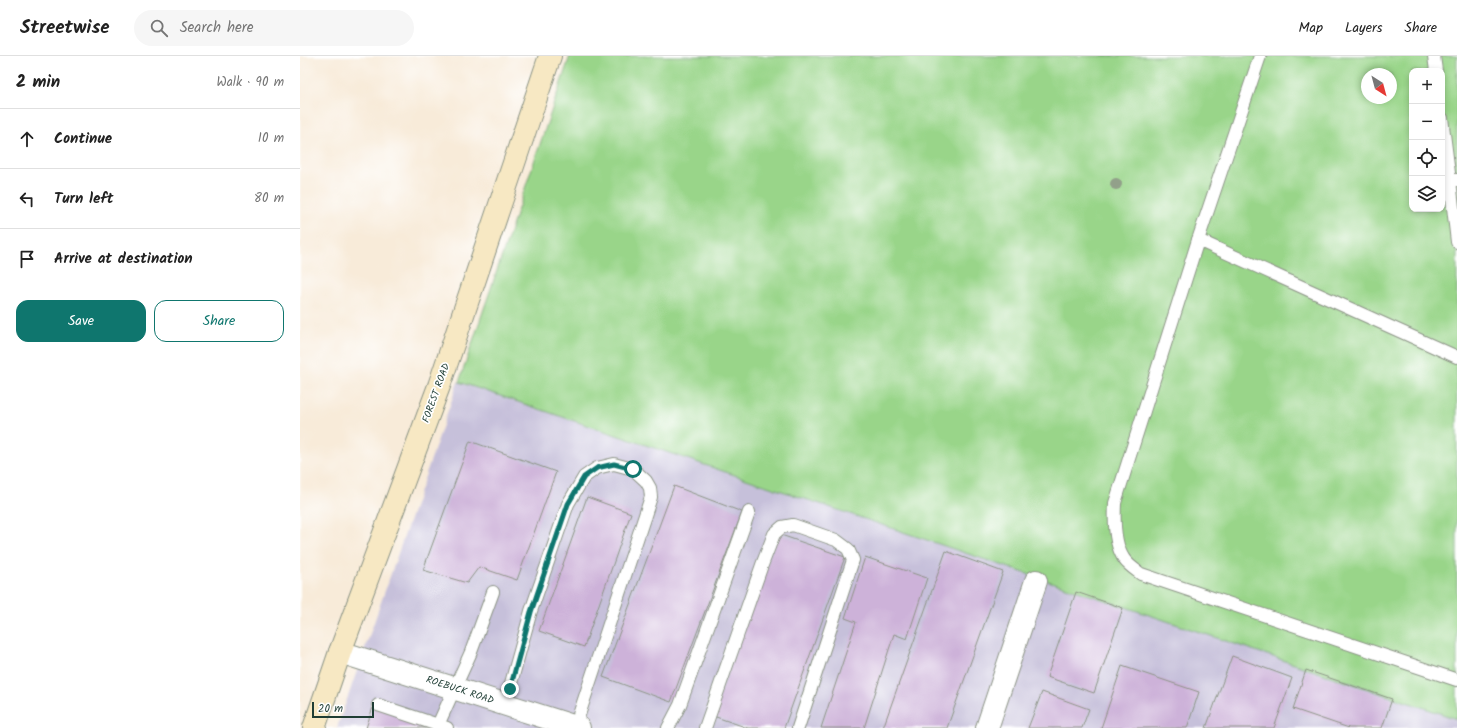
<!DOCTYPE html>
<meta charset="utf-8">
<style>
:root{--surface:#fff;--page:#f6f6f6;--text:#222;--muted:#767676;--line:#e0e0e0;--accent:#0f766e}
body{margin:0;font-family:Kalam,sans-serif;background:var(--page);color:var(--text)}
.controls{position:absolute;right:12px;top:12px;display:grid;overflow:hidden;border-radius:8px;box-shadow:0 2px 6px #0003}
.controls button{width:36px;height:36px;display:grid;place-items:center;padding:0;border:0;border-bottom:1px solid var(--line);background:var(--surface);color:var(--text);font:20px sans-serif}
.compass{position:absolute;left:1061px;top:12px;width:36px;height:36px;border-radius:50%;background:var(--surface);box-shadow:0 2px 6px #0003;rotate:144deg}
.scale{position:absolute;left:12px;bottom:10px;width:62px;box-sizing:border-box;padding-left:4px;border:2px solid #1f3d34;border-top:0;font-size:11px;line-height:14px;white-space:nowrap;color:#1f3d34;-webkit-text-stroke:3px #fff;paint-order:stroke}
.stop{position:absolute;width:12px;height:12px;margin:-9px;border:3px solid #0f766e;border-radius:50%;background:#fff}
.stop.end{background:#0f766e;border-color:#fff;box-shadow:0 1px 4px #0008}
.list{margin:0;padding:0;list-style:none}
h2{display:flex;justify-content:space-between;align-items:center;height:52px;margin:0;padding:0 16px;font-size:17px}
h2 small{font-size:13px;font-weight:400;color:var(--muted)}
.list li{display:grid;grid-template-columns:26px 1fr auto;gap:12px;align-items:center;box-sizing:border-box;height:60px;padding:0 16px;border-top:1px solid var(--line)}
.list b{display:block;font-size:15px;white-space:nowrap}
.list em{font-size:13px;font-style:normal;color:var(--muted)}
.actions{display:flex;gap:8px;padding:12px 16px}
.actions a{flex:1;padding:9px 0;border:1px solid var(--accent);border-radius:12px;text-align:center;font-size:14px;color:var(--accent)}
.actions .main{background:var(--accent);color:#fff}
.icon{flex:none;width:22px;height:22px;fill:none;stroke:currentColor;stroke-width:2;stroke-linecap:round;stroke-linejoin:round}
.map{position:relative;flex:none;width:1157px;height:672px;overflow:hidden}
header{display:flex;align-items:center;gap:24px;box-sizing:border-box;height:56px;padding:0 20px;background:var(--surface);border-bottom:1px solid var(--line)}
header strong{font-size:19px}
nav{display:flex;gap:22px;margin-inline-start:auto;font-size:14px}
.search{width:280px;height:36px;background:var(--page);display:flex;align-items:center;gap:10px;box-sizing:border-box;padding:0 14px;border-radius:22px;color:var(--muted);font-size:15px}
main{display:flex}
aside{flex:1;background:var(--surface)}
.map>svg:first-child{display:block}
</style>
<header>
<strong>Streetwise</strong>
<div class="search"><svg class="icon" aria-label="search" viewBox="0 0 24 24"><circle cx="10" cy="10" r="6"/><path d="M15 15l6 6"/></svg>Search here</div>
<nav><a>Map</a><a>Layers</a><a>Share</a></nav>
</header>
<main>
<aside>
<h2>2 min<small>Walk · 90 m</small></h2>
<ul class="list">
<li><svg class="icon" aria-label="ahead" viewBox="0 0 24 24"><path d="M12 20V5M6 11l6-6 6 6"/></svg><div><b>Continue</b></div><em>10 m</em></li>
<li><svg class="icon" aria-label="left" viewBox="0 0 24 24"><path d="M17 20v-9H6M10 6l-5 5 5 5"/></svg><div><b>Turn left</b></div><em>80 m</em></li>
<li><svg class="icon" aria-label="arrive" viewBox="0 0 24 24"><path d="M6 21V4h12l-3 4 3 4H6"/></svg><div><b>Arrive at destination</b></div></li>
</ul>
<div class="actions"><a class="main">Save</a><a>Share</a></div>
</aside>
<div class="map">
<svg width="1157" height="672" viewBox="0 0 1157 672">
<rect width="100%" height="100%" fill="#fff"/>
<filter id="ink" filterUnits="userSpaceOnUse"><feTurbulence type="fractalNoise" baseFrequency=".025" numOctaves="2"/><feDisplacementMap in="SourceGraphic" scale="8" xChannelSelector="R" yChannelSelector="G"/><feConvolveMatrix kernelMatrix="1 2 1 2 8 2 1 2 1" color-interpolation-filters="sRGB"/></filter>
<filter id="wash" filterUnits="userSpaceOnUse"><feTurbulence type="fractalNoise" baseFrequency=".012" numOctaves="4" result="noise"/><feDisplacementMap in="SourceGraphic" scale="16" xChannelSelector="R" yChannelSelector="G"/><feGaussianBlur stdDeviation="0.9" result="paint"/><feColorMatrix in="noise" values="0 0 0 0 0 0 0 0 0 0 0 0 0 0 0 0 0 1.4 0 .05"/><feComposite in="paint" operator="in"/></filter>
<g filter="url(#wash)">
<rect width="100%" height="100%" fill="#f8ebd9"/>
<polygon fill="#c6c0da" points="158,326 834,554 932,585 1157,663 1157,672 37,672"/>
<path fill="#99d589" stroke="#5c895e" fill-rule="evenodd" d="M270,0H1157V663L159,326ZM1112,15H1142V153H1112ZM1067,18H1091V42H1067Z"/>
<g id="blocks">
<g fill="#cdb2d9">
<polygon points="170,385 256,416 217,524 179,511 167,527 123,514"/>
<polygon points="374,430 442,456 371,646 303,621"/>
<polygon points="287,441 331,457 284,591 239,575"/>
<polygon points="478,478 545,501 484,672 448,672 413,660"/>
<polygon points="646,495 703,516 647,672 583,672"/>
<polygon points="565,501 627,522 607,583 594,578 564,672 521,672 556,566 545,562"/>
<polygon points="776,536 823,552 794,637 747,621"/>
<polygon points="932,600 992,622 974,672 906,672"/>
<polygon points="822,610 899,636 887,672 801,672"/>
<polygon points="1006,614 1092,643 1082,672 1049,672 993,653"/>
<polygon points="742,636 789,653 782,672 728,672"/>
<polygon points="73,651 134,672 66,672"/>
</g>
</g>
</g>
<g filter="url(#ink)">
<use href="#blocks" fill-opacity="0" stroke="#8c9486" stroke-width="1"/>
<g fill="none" stroke-linecap="round" stroke-linejoin="round">
<defs>
<g id="lane">
<path d="M960,0L898,184L815,447C814,465 814,488 824,503C828,509 834,513 841,518L1157,624"/>
<polyline points="1134,0 1136,15"/>
<polyline points="1142,62 1150,125 1157,124"/>
<polyline points="1150,125 1157,186"/>
<polyline points="898,184 1157,301"/>
<polyline points="78,649 147,672"/>
<polyline points="205,649 231,555 268,448 284,421 297,412 314,408 333,413 346,425 350,432 351,441 275,671"/>
<polyline points="138,669 171,596 193,536"/>
<polyline points="368,672 380,649 449,456"/>
<polyline points="405,672 462,509 474,478 482,471 493,469 536,484 548,493 553,504 498,672"/>
</g>
<g id="street">
<polyline points="40,596 279,672"/>
<polyline points="687,672 736,525"/>
</g>
<polyline id="secondary" points="14,672 40,596 139,330 250,0"/>
</defs>
<use href="#lane" stroke="#8c9486" stroke-width="14"/>
<use href="#street" stroke="#8c9486" stroke-width="24"/>
<use href="#secondary" stroke="#8c9486" stroke-width="24"/>
<use href="#lane" stroke="#fff" stroke-width="12"/>
<use href="#street" stroke="#fff" stroke-width="22"/>
<use href="#secondary" stroke="#f7e8c3" stroke-width="22"/>
</g>
<circle fill="#92a08a" cx="816" cy="128" r="6"/>
</g>
<g fill="none" stroke-linecap="round" stroke-linejoin="round" filter="url(#ink)">
<polyline stroke="#0f766e" stroke-width="5" points="210,633 231,556 268,448 284,421 297,412 314,408 333,413"/>
</g>
<g text-anchor="middle" dominant-baseline="central" stroke-width="3.5" stroke-linejoin="round" paint-order="stroke">
<g font-size="10" fill="#1f3d34" stroke="#fff">
<text transform="translate(136 337) rotate(-70)">FOREST ROAD</text>
<text transform="translate(160 634) rotate(18)">ROEBUCK ROAD</text>
</g>
</g>
</svg>
<div class="controls">
<button>+</button>
<button>−</button>
<button><svg class="icon" aria-label="locate" viewBox="0 0 24 24"><circle cx="12" cy="12" r="6"/><path d="M12 2v4M12 18v4M2 12h4M18 12h4"/></svg></button>
<button><svg class="icon" aria-label="layers" viewBox="0 0 24 24"><path d="M12 4l9 5-9 5-9-5zM3 14l9 5 9-5"/></svg></button>
</div>
<svg class="compass" viewBox="-18 -18 36 36"><path d="M0-13l5 13h-10z" fill="#e53935"/><path d="M0 13l5-13h-10z" fill="#767676"/></svg>
<div class="scale">20 m</div>
<div class="stop" style="left:333px;top:413px"></div>
<div class="stop end" style="left:210px;top:633px"></div>
</div>
</main>
